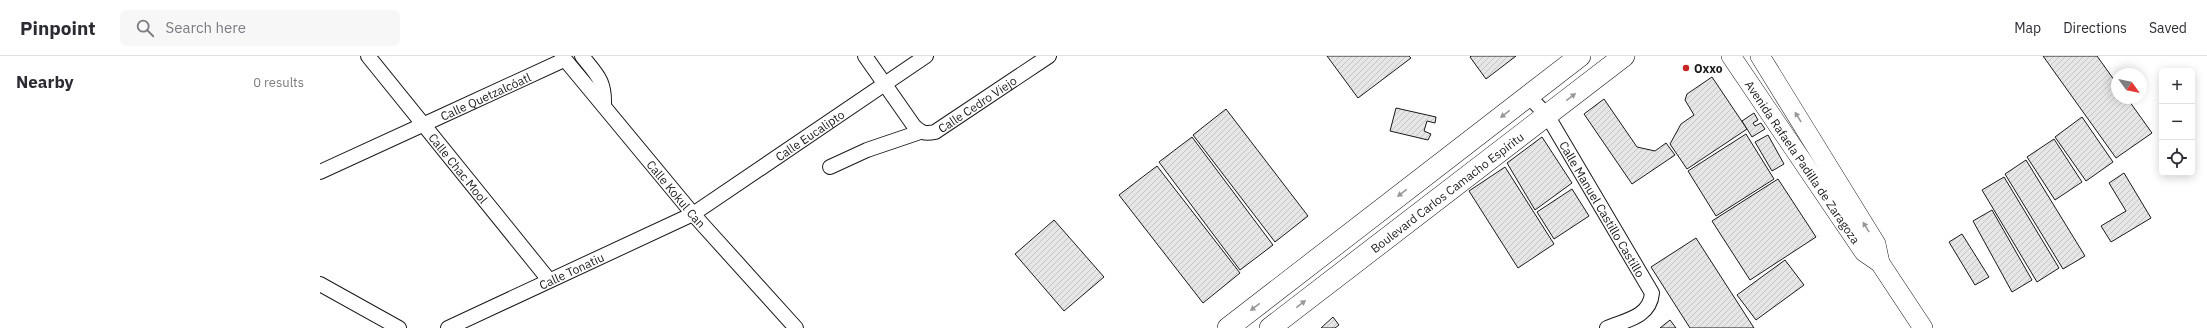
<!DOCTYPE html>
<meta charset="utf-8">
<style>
:root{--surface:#fff;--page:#f7f7f7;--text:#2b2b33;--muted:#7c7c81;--line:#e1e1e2}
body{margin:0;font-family:"IBM Plex Sans",sans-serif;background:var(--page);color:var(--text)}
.controls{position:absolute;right:12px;top:12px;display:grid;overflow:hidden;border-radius:6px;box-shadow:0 2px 10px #0003}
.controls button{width:36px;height:36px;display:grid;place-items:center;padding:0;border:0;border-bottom:1px solid var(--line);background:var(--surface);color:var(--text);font:20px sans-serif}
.compass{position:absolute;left:1791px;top:12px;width:36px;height:36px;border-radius:50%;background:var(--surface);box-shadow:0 2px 10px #0003;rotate:123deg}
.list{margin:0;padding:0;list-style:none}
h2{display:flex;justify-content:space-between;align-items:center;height:52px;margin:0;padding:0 16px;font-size:17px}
h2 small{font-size:13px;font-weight:400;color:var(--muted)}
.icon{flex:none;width:22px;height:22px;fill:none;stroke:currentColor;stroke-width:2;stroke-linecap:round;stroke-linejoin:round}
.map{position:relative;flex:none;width:1887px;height:272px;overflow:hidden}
header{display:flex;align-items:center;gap:24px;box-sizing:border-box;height:56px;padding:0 20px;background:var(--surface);border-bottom:1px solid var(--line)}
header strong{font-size:19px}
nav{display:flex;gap:22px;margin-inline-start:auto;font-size:14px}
.search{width:280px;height:36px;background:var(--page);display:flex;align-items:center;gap:10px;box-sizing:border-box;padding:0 14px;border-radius:6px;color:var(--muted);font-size:15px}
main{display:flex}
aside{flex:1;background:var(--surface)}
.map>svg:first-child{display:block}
</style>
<header>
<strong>Pinpoint</strong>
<div class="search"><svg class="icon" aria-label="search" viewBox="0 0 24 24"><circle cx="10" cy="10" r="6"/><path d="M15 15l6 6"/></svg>Search here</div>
<nav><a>Map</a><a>Directions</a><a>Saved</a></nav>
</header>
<main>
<aside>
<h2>Nearby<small>0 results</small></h2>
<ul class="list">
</ul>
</aside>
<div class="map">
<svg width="1887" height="272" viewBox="0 0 1887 272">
<defs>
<pattern id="building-hatch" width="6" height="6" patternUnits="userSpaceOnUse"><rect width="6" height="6" fill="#e6e6e6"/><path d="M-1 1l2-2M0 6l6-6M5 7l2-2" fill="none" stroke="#c5c5c5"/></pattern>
</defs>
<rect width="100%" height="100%" fill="#fff"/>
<g fill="url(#building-hatch)" stroke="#1a1a1a">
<polygon points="1007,0 1089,0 1091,2 1038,42"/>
<polygon points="1151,0 1196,0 1166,23 1150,1"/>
<polygon points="1723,0 1777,0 1797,28 1797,42 1807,42 1832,77 1796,102"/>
<polygon points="1392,21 1427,73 1367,113 1350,88 1361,68 1374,59 1365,44 1367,38"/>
<polygon points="1284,43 1317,91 1335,95 1346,87 1355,99 1312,128 1264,58"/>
<polygon points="1076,52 1116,61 1115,67 1107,65 1104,75 1111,78 1108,84 1070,75"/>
<polygon points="906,53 988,160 955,186 873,79"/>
<polygon points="1434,57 1438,64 1433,67 1435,70 1441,67 1445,73 1432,81 1422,65"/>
<polygon points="1762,61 1793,106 1766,125 1735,81"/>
<polygon points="1426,78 1454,123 1396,160 1368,115"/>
<polygon points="1448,79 1464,108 1452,115 1435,86"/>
<polygon points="872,81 953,189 920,214 839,106"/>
<polygon points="1222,81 1252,127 1215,154 1187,107"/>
<polygon points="1734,83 1762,126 1735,144 1707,101"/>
<polygon points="1706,104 1765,200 1743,213 1685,118"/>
<polygon points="837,110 920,217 883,247 799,139"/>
<polygon points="1185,111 1234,188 1198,212 1149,135"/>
<polygon points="1804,117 1831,162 1791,186 1781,170 1806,155 1789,127"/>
<polygon points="1684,121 1739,212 1717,226 1662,134"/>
<polygon points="1458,123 1496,181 1430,224 1392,165"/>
<polygon points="1252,133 1269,160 1234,183 1217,156"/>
<polygon points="1672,154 1712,224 1692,236 1653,165"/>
<polygon points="734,164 784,221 744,255 695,198"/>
<polygon points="1642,178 1669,221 1655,229 1629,186"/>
<polygon points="1376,182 1434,272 1370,272 1331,211"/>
<polygon points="1465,204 1484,229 1436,264 1417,239"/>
<polygon points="1013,261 1019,269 1015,272 1001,272"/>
<polygon points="1350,264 1356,272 1340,272"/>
</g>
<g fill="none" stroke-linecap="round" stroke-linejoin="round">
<defs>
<g id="street">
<path id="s1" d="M48,0L229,224"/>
<path id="s2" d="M242,0L373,158L476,272"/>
<path d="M262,0C277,19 285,24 284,50"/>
<path id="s3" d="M545,0L594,70C601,77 605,78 615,76L729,0"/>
<path id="s4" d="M1208,40L1227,59L1332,237C1330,261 1306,264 1287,272"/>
<polyline points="510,111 547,94 600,76"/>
<path id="s5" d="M0,116C81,78 163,42 244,4"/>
<polyline points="0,228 79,272"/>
<path id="s6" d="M128,272L373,158L606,0"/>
</g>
<g id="secondary">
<path id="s7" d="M1411,0L1544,196L1560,207L1603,272"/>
<polyline points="1440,0 1556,188 1560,207"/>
</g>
<g id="primary">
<polyline points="908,272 1260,0"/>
<path id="s8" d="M950,272L1304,0"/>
</g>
</defs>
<use href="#street" stroke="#1a1a1a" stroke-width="16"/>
<use href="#secondary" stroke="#1a1a1a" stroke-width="20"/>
<use href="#primary" stroke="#1a1a1a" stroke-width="22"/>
<use href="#street" stroke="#fff" stroke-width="14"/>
<use href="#secondary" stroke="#fff" stroke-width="19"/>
<use href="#primary" stroke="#fff" stroke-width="21"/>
</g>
<defs><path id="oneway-solid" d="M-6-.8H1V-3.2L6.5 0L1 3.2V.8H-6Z"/></defs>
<g fill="#989898">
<use href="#oneway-solid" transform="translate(1251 41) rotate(-38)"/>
<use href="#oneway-solid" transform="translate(1185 58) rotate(142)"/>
<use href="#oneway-solid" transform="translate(1478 61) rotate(-122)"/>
<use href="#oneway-solid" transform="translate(1082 137) rotate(143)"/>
<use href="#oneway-solid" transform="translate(1546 171) rotate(-122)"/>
<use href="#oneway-solid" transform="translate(981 248) rotate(-38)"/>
<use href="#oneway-solid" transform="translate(935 251) rotate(142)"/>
</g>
<circle fill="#c62828" stroke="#fff" stroke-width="1.5" cx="1366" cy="12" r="4"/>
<g text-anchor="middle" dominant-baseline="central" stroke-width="3" stroke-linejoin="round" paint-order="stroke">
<g font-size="12" font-weight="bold" fill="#1a1a1a" stroke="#fff" text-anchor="start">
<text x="1374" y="12">Oxxo</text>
</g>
<g font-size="12" fill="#1a1a1a" stroke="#fff">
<text stroke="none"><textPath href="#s5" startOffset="182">Calle Quetzalcóatl</textPath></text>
<text stroke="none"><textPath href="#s3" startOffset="159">Calle Cedro Viejo</textPath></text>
<text stroke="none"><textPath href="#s6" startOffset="411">Calle Eucalipto</textPath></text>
<text stroke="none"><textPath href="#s7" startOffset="128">Avenida Rafaela Padilla de Zaragoza</textPath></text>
<text stroke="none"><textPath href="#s1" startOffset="144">Calle Chac Mool</textPath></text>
<text stroke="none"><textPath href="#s8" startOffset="223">Boulevard Carlos Camacho Espíritu</textPath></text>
<text stroke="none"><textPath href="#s2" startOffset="179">Calle Kokul Can</textPath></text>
<text stroke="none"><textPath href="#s4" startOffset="136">Calle Manuel Castillo Castillo</textPath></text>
<text stroke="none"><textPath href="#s6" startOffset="136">Calle Tonatiu</textPath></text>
</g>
</g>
</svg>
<div class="controls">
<button>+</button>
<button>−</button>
<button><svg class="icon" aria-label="locate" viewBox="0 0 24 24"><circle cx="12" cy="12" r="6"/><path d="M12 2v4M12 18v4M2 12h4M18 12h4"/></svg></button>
</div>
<svg class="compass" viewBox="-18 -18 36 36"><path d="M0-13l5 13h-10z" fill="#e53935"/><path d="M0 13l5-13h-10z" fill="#7c7c81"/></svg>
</div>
</main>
